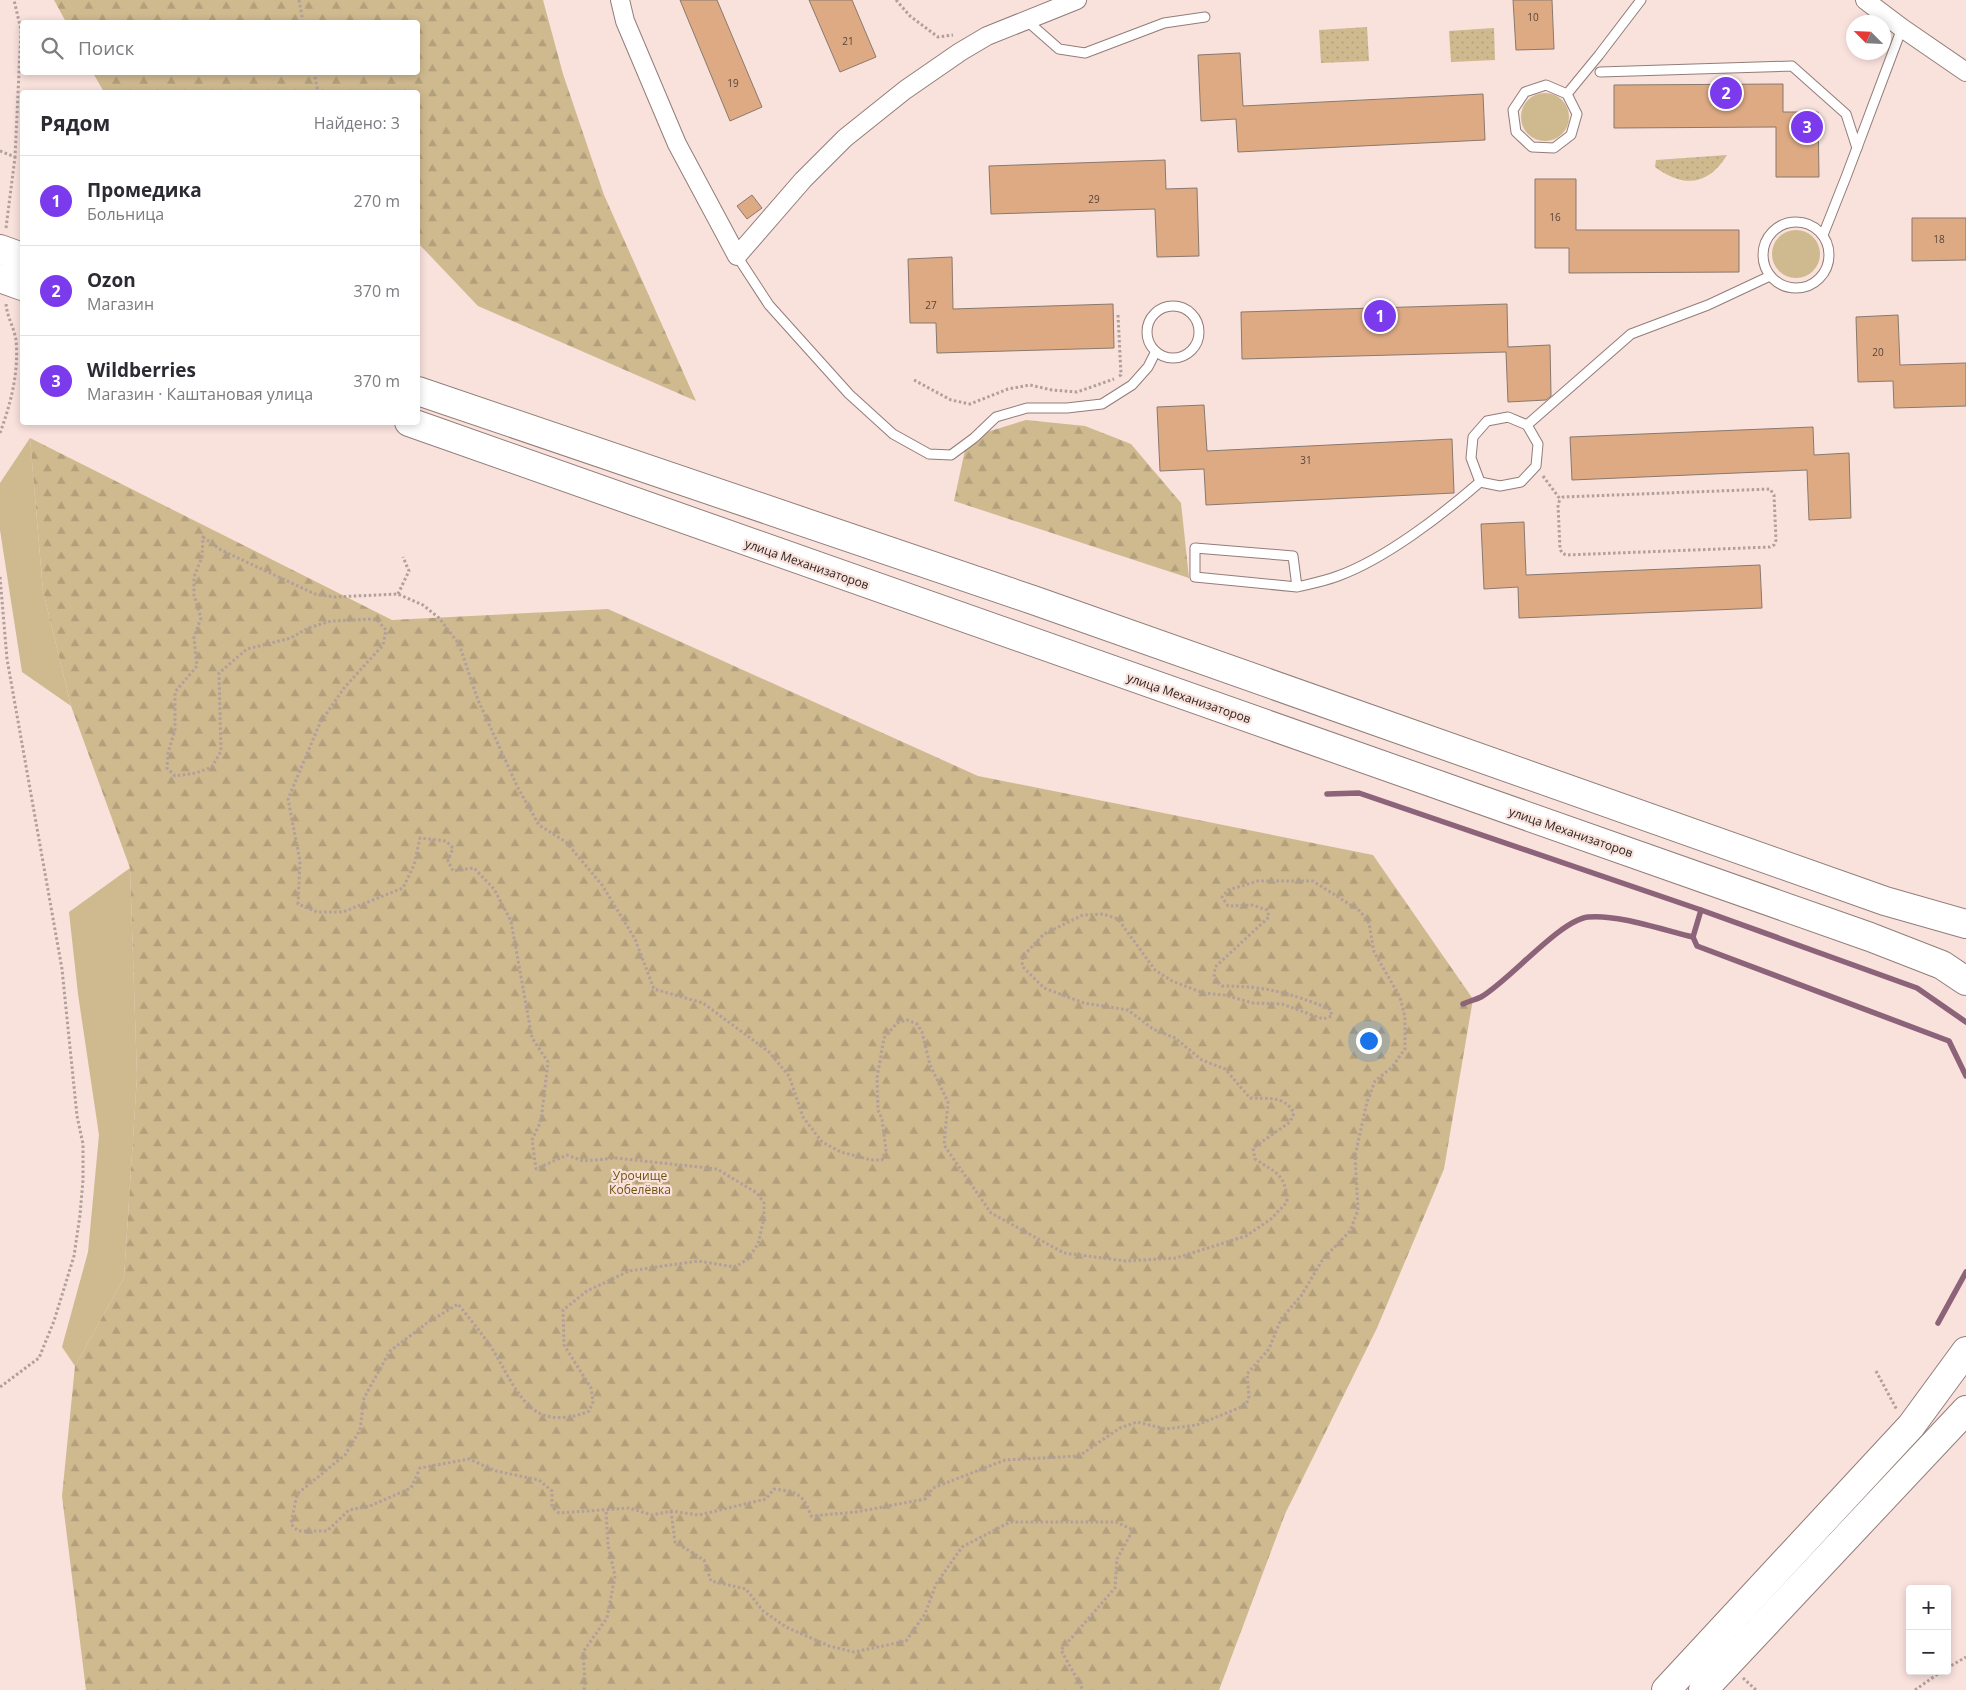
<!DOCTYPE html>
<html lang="ru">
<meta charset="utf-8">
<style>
:root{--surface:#fff;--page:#f7f7f7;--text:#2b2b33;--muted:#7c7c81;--line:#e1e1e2;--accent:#7c3aed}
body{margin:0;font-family:"Open Sans",sans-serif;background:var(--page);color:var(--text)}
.controls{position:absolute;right:15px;bottom:15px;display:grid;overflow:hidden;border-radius:5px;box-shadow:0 2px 8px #0003}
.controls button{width:45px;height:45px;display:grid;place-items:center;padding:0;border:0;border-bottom:1px solid var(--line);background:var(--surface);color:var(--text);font:25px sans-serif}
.compass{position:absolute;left:1846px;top:15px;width:45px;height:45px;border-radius:50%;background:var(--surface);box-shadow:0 2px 8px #0003;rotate:294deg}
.you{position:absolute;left:1368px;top:1040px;width:18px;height:18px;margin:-12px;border:4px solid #fff;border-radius:50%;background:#1a73e8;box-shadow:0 0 0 8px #1a73e833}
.badge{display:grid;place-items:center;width:32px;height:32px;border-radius:50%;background:var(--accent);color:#fff;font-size:16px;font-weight:700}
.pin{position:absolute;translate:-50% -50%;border:2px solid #fff;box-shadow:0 1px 5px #0006}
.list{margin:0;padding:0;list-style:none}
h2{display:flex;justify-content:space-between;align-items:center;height:65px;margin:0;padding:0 20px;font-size:21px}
h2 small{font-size:16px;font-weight:400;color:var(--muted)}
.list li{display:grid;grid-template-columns:32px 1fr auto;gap:15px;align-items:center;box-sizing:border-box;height:90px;padding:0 20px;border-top:1px solid var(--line)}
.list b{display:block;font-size:19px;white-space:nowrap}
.list p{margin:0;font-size:16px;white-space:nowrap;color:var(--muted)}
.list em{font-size:16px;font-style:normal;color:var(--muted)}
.icon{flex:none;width:28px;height:28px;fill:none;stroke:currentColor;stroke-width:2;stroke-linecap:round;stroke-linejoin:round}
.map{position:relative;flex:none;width:1966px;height:1690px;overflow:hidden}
.search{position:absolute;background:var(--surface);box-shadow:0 2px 8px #0003;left:20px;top:20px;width:400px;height:55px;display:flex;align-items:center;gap:12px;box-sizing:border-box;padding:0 18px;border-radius:5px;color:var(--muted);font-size:19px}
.panel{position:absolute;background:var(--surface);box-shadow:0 2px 8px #0003;left:20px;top:90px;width:400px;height:335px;border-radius:5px}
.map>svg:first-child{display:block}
</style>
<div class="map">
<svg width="1966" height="1690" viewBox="0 0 1966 1690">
<defs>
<pattern id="forest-firs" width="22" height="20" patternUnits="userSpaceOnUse" patternTransform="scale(1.25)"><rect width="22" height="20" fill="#cfb98f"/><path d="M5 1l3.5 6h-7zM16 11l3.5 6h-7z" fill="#b29f7b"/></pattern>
<pattern id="park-dots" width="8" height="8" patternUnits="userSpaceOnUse" patternTransform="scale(1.25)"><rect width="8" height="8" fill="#cfb98f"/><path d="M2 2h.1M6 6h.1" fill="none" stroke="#b29f7b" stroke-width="1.8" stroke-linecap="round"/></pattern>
</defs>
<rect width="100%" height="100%" fill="#f9e1dc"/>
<g fill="#cfb98f">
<circle cx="1545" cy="117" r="24"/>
<circle cx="1796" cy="254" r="24"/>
<polygon points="30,438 43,591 71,706 22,672 0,530 0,483"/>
<polygon points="130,868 137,1076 124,1278 75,1366 62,1347 88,1252 99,1135 78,994 69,912"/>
</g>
<g fill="url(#forest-firs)">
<polygon points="54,0 543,0 563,74 604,195 696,401 478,306 418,243 418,92 104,92 93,73 418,72 418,22 66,22"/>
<polygon points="1026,420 1085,426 1131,444 1181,503 1189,578 954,501 965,450 987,432"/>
<polygon points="30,438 392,620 608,609 978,776 1373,855 1473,999 1444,1169 1377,1328 1285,1514 1219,1690 86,1690 62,1496 75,1366 124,1278 137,1076 130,868 71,706 43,591"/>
</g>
<g fill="url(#park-dots)">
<polygon points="1367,27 1369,61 1321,63 1319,30"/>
<polygon points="1494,28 1495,60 1451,62 1449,31"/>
<path d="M1727,155C1708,186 1683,188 1655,167L1656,160Z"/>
</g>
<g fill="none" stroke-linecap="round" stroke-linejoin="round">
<g stroke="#8c6379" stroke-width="5.5">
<polyline points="1327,794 1359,793 1701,910 1693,937 1697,946 1949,1041 1966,1076"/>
<polyline points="1701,910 1917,988 1966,1022"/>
<path d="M1463,1004C1469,1001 1475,1000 1481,997C1509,981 1560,920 1588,917C1618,914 1663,930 1693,937"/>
<polyline points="1938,1323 1966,1272"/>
</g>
</g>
<g fill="#deaa84" stroke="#89796d">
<polygon points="680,0 717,0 762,107 730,121"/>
<polygon points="809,0 852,0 876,57 840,72"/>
<polygon points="1513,0 1552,0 1554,49 1516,50"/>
<polygon points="1240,53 1243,106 1483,94 1485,140 1238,152 1236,119 1201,121 1198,55"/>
<polygon points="1783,84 1783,112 1818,112 1819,177 1776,177 1776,127 1614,128 1614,85"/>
<polygon points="1165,160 1166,189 1197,188 1199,256 1157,257 1155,209 991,214 989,166"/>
<polygon points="1535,179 1576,179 1576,230 1739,230 1739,272 1569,273 1569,248 1535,248"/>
<polygon points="752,195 762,208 747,219 737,206"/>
<polygon points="1912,218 1966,218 1966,260 1912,261"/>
<polygon points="952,257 953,309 1113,304 1114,348 937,353 936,323 910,323 908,259"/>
<polygon points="1507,304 1508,347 1550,345 1551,396 1546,400 1508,402 1506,352 1242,359 1241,312"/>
<polygon points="1898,315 1900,365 1966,363 1966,406 1894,408 1893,381 1858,382 1856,317"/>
<polygon points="1204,405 1207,451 1452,439 1454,493 1206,505 1204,469 1160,471 1157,407"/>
<polygon points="1813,427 1814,455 1849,453 1851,518 1809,520 1807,470 1572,480 1570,437"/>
<polygon points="1524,522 1526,575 1760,565 1762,608 1519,618 1518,587 1484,589 1481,524"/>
</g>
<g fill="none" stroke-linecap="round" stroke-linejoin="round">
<defs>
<g id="service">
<polyline points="1026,20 1059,49 1085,53 1164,23 1205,17"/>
<polyline points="1600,72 1792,66 1846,114 1857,148"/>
<polygon points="1546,85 1567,94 1577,114 1571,135 1554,148 1532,147 1516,132 1513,110 1525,92"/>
<polyline points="1567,94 1599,55 1641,0"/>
<circle cx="1796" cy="255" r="33"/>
<polyline points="1823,235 1846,177 1902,28"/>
<polyline points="737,256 769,305 849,394 893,434 929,454 951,455 974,438 996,417 1027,408 1067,408 1102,404 1132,385 1148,367 1155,353"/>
<circle cx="1173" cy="332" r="26"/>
<polygon points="1508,417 1527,425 1538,444 1536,466 1521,482 1500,486 1480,482 1471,458 1473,437 1487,421"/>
<polyline points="1527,425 1631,334 1708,305 1770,276"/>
<path d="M1297,587L1195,577V548L1293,556L1297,587C1310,584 1325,581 1338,576C1385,559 1442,515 1480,482"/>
</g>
<g id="minor">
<polyline points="620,0 625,21 677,144 737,256 803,180 845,138 905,90 960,52 987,36 1077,0"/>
<polyline points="1865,0 1902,28 1966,72"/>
</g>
<g id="primary">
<polyline points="0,249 22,257"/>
<polyline points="0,278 22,286"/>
<polyline points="418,391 1033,600 1885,901 1966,924"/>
<polyline points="409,422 1870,937 1942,965 1966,981"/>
<polyline points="1666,1690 1911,1426 1966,1351"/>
<polyline points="1703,1690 1966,1410"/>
</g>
</defs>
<use href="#service" stroke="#927d78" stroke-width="11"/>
<use href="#minor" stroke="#927d78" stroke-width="20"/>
<use href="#primary" stroke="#927d78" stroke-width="30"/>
<g stroke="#b19f9b" stroke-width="3" stroke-dasharray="2.5 2.5" stroke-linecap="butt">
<polyline points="299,0 303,22"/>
<polyline points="896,0 910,16 938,37 953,35"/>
<polyline points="314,72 318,92"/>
<polyline points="0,151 15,157 21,30 14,0"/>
<polyline points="6,228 15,157"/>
<polyline points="1118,315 1121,375 1119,376"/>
<polyline points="914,380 951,400 970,404 1008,389 1030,385 1052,390 1077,392 1114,379"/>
<path d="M0,433C11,403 19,372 16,340C14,327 6,315 6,302"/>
<polyline points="1543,476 1560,499 1558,505 1560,549 1562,553 1566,555 1770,547 1774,545 1776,540 1774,495 1770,489 1563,497 1560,499"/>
<path d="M203,537L221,550L315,594L335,597L398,594L423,605L439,618L459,644L478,700L518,788L539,825L566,842L602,885L635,939L654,989L703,1003L769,1052L789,1076L803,1117L822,1142L841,1152L871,1160H882L886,1150L882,1119L878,1110L877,1078L884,1038L897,1023L907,1020L917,1024L922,1032L930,1065L948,1102L944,1145L991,1213L1064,1253L1126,1261L1176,1258L1246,1236L1271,1219L1287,1202C1286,1174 1276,1173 1255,1159L1253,1148L1290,1122L1294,1113C1284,1095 1268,1099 1250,1098L1225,1069L1202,1060L1175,1038L1153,1029L1128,1010L1084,1003L1044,988L1022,966L1023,956L1044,934L1083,915L1103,914L1118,919L1155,970L1172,981L1203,993L1224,995L1253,1003L1282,1004L1323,1019L1332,1016L1330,1009C1290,993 1266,986 1222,986L1214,979L1215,967L1269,917L1267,910L1252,905L1228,906L1222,897L1228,890L1258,881H1313L1360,911L1369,923L1374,952L1400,997L1405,1017V1049L1392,1067L1375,1081L1367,1102L1355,1156L1358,1210L1350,1231L1323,1259L1301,1296L1281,1319L1269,1349L1247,1374L1249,1396L1246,1405L1197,1425L1166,1429L1137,1422L1120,1428L1079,1456L1005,1460L933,1488L925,1499L856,1512L811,1516C803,1493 797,1492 774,1489L766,1499L699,1515L671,1511L652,1515L629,1508L559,1513L552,1507V1491L539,1480L496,1471L469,1459L420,1468L411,1488L370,1506L349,1510L327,1531H298L291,1524L297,1494L345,1455L360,1430L364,1398L390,1351L427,1323L458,1304C469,1318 481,1332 491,1347C503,1365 518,1401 537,1412C553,1421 574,1418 589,1411L593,1402L591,1388L564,1345L563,1310L587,1291L629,1271L698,1261L735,1267L748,1259L758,1244L764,1218V1203L757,1193L717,1169L616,1158L583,1161L567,1155L536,1169L532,1140L541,1121L548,1062L532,1038L511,921L494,889L474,868L453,871L448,861L453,848L446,841L420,838L414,865L403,888L343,912H317L298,904L300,861L288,799L320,723L344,688L383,645L386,630L376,619L331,621L308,628L291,638L247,649L219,673L221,751L212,767L196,773L175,776L167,768L168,753L175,730V692L197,666L194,637L201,618L194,595V577L202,557Z"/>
<polyline points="0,577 7,659 62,969 77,1116 83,1144 83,1180 80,1215 74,1256 54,1321 39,1358 0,1387"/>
<polyline points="398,594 409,571 403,557"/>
<polyline points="1876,1371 1897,1410"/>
<polyline points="671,1511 675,1542 704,1560 711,1581 746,1589 763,1611 786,1627 829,1646 854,1652 906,1641 925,1614 936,1584 962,1547 1010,1522 1116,1522 1133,1530 1117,1559 1115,1588 1061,1650 1083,1690"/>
<polyline points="1947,1668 1966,1657"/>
<polyline points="1743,1678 1756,1690"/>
<polyline points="584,1690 585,1683 583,1652 607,1618 615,1576 608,1545 606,1510"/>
<polyline points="1915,1690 1942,1671"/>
</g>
<use href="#service" stroke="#fff" stroke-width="9"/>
<use href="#minor" stroke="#fff" stroke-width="18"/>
<use href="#primary" stroke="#fff" stroke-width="28"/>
</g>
<g text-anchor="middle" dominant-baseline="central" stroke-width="4.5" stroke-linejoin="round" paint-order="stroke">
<g font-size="10" fill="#58453a">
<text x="1533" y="17">10</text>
<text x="848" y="41">21</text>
<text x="733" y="83">19</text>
<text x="1094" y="199">29</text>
<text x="1555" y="217">16</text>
<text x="1939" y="239">18</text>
<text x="931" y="305">27</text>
<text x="1878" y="352">20</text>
<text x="1306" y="460">31</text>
</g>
<g font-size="12" fill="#2c2321" stroke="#f9e1dc">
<text transform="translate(807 564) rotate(19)">улица Механизаторов</text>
<text transform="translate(1189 698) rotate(19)">улица Механизаторов</text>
<text transform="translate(1571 832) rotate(19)">улица Механизаторов</text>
</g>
<g font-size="12" fill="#6f520f" stroke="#f9e1dc">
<text x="640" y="1175">Урочище<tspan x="640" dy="14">Кобелёвка</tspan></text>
</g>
</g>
</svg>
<div class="controls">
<button>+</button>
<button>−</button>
</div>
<svg class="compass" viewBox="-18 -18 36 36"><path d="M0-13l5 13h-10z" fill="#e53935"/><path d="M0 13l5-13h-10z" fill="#7c7c81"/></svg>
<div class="you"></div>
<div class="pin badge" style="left:1380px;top:316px">1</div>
<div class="pin badge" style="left:1726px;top:93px">2</div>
<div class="pin badge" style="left:1807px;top:127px">3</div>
<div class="search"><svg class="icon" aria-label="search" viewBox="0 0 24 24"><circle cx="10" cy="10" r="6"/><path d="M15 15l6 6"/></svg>Поиск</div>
<section class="panel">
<h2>Рядом<small>Найдено: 3</small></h2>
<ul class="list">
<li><span class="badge">1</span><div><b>Промедика</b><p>Больница</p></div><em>270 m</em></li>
<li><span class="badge">2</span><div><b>Ozon</b><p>Магазин</p></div><em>370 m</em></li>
<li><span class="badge">3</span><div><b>Wildberries</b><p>Магазин · Каштановая улица</p></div><em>370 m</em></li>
</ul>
</section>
</div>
